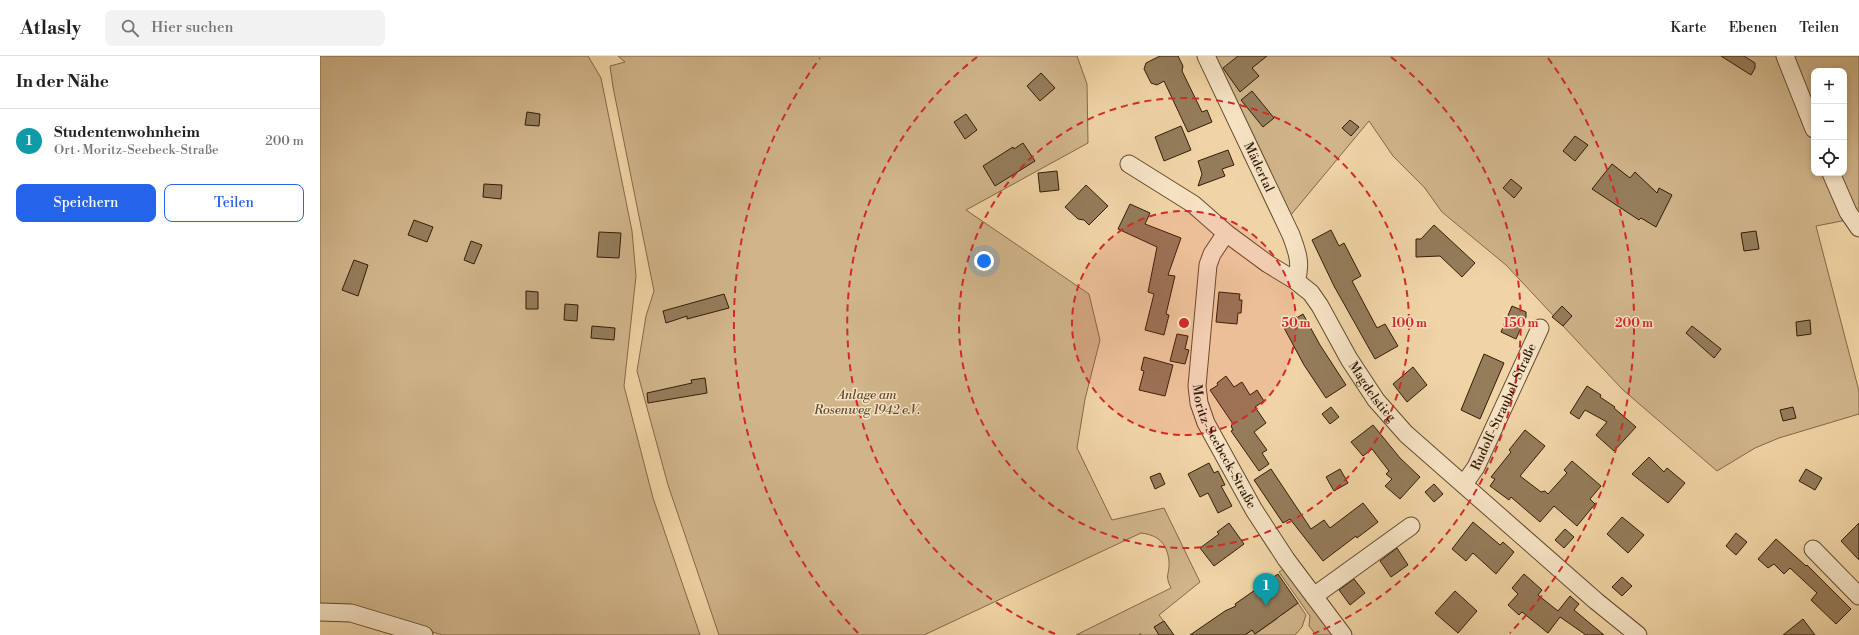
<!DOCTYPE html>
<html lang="de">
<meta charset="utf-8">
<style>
:root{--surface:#fff;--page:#f2f2f2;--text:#202124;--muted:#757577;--line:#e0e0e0;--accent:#2563eb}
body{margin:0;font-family:"Libre Bodoni",serif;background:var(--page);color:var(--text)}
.controls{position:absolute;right:12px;top:12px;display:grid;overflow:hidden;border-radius:8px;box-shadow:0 2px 6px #0003}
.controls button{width:36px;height:36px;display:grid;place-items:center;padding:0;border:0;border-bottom:1px solid var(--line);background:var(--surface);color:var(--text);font:20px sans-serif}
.you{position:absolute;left:664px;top:205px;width:14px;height:14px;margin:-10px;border:3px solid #fff;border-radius:50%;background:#1a73e8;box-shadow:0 0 0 6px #1a73e833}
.badge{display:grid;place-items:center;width:26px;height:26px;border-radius:50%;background:var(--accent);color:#fff;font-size:13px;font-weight:700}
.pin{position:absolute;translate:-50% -33px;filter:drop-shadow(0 1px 2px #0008)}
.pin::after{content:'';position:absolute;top:21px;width:14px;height:12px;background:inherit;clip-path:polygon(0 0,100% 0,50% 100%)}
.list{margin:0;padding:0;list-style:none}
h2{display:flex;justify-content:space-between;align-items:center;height:52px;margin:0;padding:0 16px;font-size:17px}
h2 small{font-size:13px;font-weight:400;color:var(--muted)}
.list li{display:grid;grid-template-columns:26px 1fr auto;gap:12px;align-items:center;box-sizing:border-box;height:64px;padding:0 16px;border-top:1px solid var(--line)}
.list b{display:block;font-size:15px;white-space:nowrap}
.list p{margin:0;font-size:13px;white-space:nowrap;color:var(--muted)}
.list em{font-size:13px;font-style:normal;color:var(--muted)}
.actions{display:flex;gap:8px;padding:12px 16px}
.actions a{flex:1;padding:9px 0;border:1px solid var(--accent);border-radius:8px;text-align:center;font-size:14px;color:var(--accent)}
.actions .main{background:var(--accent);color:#fff}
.icon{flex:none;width:22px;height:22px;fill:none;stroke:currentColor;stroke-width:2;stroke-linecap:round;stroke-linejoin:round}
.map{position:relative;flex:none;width:1539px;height:579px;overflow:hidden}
header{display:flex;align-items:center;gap:24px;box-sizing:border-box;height:56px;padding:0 20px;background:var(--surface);border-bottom:1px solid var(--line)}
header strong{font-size:19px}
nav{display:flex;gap:22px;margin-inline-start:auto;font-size:14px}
.search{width:280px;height:36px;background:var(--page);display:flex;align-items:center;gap:10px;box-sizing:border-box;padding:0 14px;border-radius:8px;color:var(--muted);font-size:15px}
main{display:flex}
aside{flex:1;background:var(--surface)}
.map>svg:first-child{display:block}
</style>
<header>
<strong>Atlasly</strong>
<div class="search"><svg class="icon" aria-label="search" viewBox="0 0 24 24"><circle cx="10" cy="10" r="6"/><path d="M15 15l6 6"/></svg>Hier suchen</div>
<nav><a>Karte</a><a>Ebenen</a><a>Teilen</a></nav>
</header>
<main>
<aside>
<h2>In der Nähe<small></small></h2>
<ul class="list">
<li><span class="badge" style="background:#0f9aa8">1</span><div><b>Studentenwohnheim</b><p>Ort · Moritz-Seebeck-Straße</p></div><em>200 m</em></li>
</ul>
<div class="actions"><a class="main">Speichern</a><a>Teilen</a></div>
</aside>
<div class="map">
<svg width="1539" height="579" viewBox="0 0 1539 579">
<rect width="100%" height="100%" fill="#f0d4a5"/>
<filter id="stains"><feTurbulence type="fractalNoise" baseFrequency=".005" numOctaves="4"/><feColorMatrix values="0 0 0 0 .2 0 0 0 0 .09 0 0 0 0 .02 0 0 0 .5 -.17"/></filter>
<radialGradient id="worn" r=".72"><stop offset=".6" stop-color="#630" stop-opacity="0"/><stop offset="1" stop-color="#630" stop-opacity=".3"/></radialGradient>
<g fill="#d0b58a" stroke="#81694a" fill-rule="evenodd">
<polygon points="0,0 268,0 281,22 312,175 316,220 304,330 333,442 380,579 122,579 27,549 0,551"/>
<path d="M298,0H757L767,28L768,87L646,154L769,238L780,284L765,343L757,392L792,464L844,452L880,526L839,559L850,574L843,579H821L820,577V579H756L851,532C844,518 850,519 849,505C847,487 838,479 821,477L604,579H399L348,429L317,315L326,260L334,235L293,31L290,10L305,6Z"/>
<path d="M895,0H1539V167L1527,164L1496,170L1539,335V358L1459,382L1435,392L1397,415L1302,333L1186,209L1122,156L1104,131L1073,100L1049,65L970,160ZM1494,15H1524V117H1494Z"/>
<polygon points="966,511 1018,579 996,579 989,570 990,560 959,516"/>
<polygon points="978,547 986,559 982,571 975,579 925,579 932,574 935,578 957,563 955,559 963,558"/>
</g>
<g fill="#957c5a" stroke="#321d09">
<polygon points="840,0 858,0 863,10 862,15 882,56 887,54 892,66 868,76 844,25 837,29 831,27 824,13 826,7"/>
<polygon points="918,0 947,0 932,12 939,20 920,36 903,12"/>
<polygon points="1401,0 1424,0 1435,7 1435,12 1431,19"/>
<polygon points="721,17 735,32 720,45 707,30"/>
<polygon points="932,35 954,62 943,71 921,44"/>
<polygon points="207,56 220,58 219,70 205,69"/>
<polygon points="646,58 657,74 645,83 634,66"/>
<polygon points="1030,64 1039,71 1031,80 1022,72"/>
<polygon points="861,70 871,94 844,105 835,81"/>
<polygon points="1255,80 1268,89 1255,105 1243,95"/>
<polygon points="703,87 715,105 675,130 663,110 693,91 694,93"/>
<polygon points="908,94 914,109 902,113 905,120 878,130 882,118 878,105"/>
<polygon points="1292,108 1310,122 1315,116 1337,137 1339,132 1352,139 1336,171 1321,162 1319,164 1272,133"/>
<polygon points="737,115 739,134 720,136 718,117"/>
<polygon points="1191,123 1202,132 1194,142 1183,132"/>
<polygon points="164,128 182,129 181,143 163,141"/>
<polygon points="766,129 788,150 769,169 764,164 758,163 745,151"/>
<polygon points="810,148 830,157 825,168 861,182 848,219 855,220 846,258 849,259 844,279 825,274 834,238 828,236 837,191 798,173"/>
<polygon points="94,164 113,171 107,186 88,179"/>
<polygon points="1114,169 1155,207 1142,221 1120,200 1096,201 1096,183 1101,183"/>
<polygon points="1011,174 1019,190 1024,187 1041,220 1032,225 1057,272 1065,268 1078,290 1055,303 1014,230 992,184"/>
<polygon points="1436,175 1439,193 1424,195 1421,177"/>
<polygon points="279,176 301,177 299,202 277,201"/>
<polygon points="151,185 162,189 154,208 144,204"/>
<polygon points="34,204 48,209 38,240 22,234"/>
<polygon points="206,235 218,236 218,253 206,253"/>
<polygon points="899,236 920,238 919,244 922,244 921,257 918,257 917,268 896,266"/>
<polygon points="404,238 409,252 367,263 367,260 346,267 343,255"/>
<polygon points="245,248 258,249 257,265 244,264"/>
<polygon points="1192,250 1206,256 1206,261 1196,283 1181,276"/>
<polygon points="1242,250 1252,260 1243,270 1232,261"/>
<polygon points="983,258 1000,289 1026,329 1006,342 984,309 963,270"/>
<polygon points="1490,264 1491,278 1477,280 1476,266"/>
<polygon points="272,270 295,272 294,284 271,282"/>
<polygon points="1372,270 1401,293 1394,302 1366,277"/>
<polygon points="857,278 868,280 865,293 869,294 865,308 850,305"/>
<polygon points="1164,298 1184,307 1160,363 1141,354"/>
<polygon points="824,301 853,309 845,340 819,334 824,315 821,314"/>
<polygon points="1093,311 1107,329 1087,346 1073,328"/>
<polygon points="906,320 914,331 922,326 930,339 937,334 944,345 935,351 946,367 934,376 947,394 942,397 949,408 939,415 911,375 913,374 911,370 913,368 890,334 898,329 897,327"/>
<polygon points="385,322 387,337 328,347 327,337 372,327 371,324"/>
<polygon points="1267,330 1281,339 1280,341 1295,351 1294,352 1316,371 1294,395 1276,379 1287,366 1265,354 1259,363 1250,357"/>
<polygon points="1011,351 1019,361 1010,368 1002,358"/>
<polygon points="1473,351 1476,362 1463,365 1460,354"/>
<polygon points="1053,369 1080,402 1100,421 1080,443 1065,430 1072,423 1066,418 1069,415 1052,393 1043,400 1031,386"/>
<polygon points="1205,374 1225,390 1200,420 1221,436 1225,435 1228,438 1247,417 1244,414 1252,405 1281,430 1270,443 1275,448 1257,470 1234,450 1220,466 1191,441 1189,444 1170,430 1175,423 1171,421 1191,396 1189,394"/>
<polygon points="1329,401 1344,416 1347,412 1365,427 1348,447 1312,418"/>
<polygon points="889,407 894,417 898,415 905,429 901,430 912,450 898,457 888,437 880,441 868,418"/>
<polygon points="951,413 991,473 1004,464 1010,472 1043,447 1058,466 1037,482 1036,480 1003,505 970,463 963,467 934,424"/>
<polygon points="1020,413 1028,427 1014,435 1006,421"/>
<polygon points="1486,413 1502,422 1495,434 1479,425"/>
<polygon points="840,417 845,428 835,433 830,421"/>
<polygon points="1114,428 1123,438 1114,446 1105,436"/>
<polygon points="1302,461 1324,479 1308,497 1287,478"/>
<polygon points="1153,466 1180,489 1183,486 1194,496 1176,518 1153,497 1146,505 1132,493"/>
<polygon points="909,467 924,488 894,510 880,492 899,478 897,476"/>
<polygon points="1539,467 1539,504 1521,485"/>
<polygon points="1245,473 1254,481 1244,492 1235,484"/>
<polygon points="1416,477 1427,486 1416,499 1406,490"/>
<polygon points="1456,483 1486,510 1487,509 1531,553 1516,568 1491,544 1497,537 1470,512 1464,518 1454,508 1448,512 1438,503"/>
<polygon points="1077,492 1088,509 1071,521 1060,505"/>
<polygon points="958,518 978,547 935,578 932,574 925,579 870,579 905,555 916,550 915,548"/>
<polygon points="1204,518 1222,534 1218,539 1238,555 1250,540 1259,548 1254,554 1284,579 1266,579 1240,561 1228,577 1202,556 1199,559 1188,549 1198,538 1192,532"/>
<polygon points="1302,521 1312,530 1302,540 1292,531"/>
<polygon points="1034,523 1045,537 1030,549 1019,534"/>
<polygon points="1135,535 1157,555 1138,577 1115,557"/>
<polygon points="1483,563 1495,579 1463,579"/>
<polygon points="844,565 854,579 839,579 834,571"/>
</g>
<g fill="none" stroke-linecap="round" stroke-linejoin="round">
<defs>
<g id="minor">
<path id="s1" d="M886,0L971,179C977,195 982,208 976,225"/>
<polyline points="1465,0 1494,73"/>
<path id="s2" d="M809,108L873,148L906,177L948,208L976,225L991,237L1000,250L1029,303L1056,344L1086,378L1276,545L1318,579"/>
<polyline points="1511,117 1528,156 1539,172"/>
<path id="s3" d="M906,177L892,198L888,209L877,330L879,347L886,367L934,454L966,503L1023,579"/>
<path id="s4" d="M1144,428L1156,411L1220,272"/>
<polyline points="1493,493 1539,540"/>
<polyline points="994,540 1091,470"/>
<polyline points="0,556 31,557 104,579"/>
</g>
</defs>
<use href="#minor" stroke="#624b30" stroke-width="19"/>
<use href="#minor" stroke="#f5e3c4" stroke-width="17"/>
</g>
<circle cx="864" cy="267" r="112" fill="#d62828" fill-opacity=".12"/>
<g fill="none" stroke="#d62828" stroke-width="2" stroke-dasharray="7 5">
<circle cx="864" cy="267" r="112"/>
<circle cx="864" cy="267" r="225"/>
<path d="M735 578A337 337 0 0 1 657 1M1071 1A337 337 0 0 1 993 578"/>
<path d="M538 577A450 450 0 0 1 500 2M1228 2A450 450 0 0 1 1190 577"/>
</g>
<g text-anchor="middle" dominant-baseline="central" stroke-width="3" stroke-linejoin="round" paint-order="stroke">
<g font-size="13" fill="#321d09" stroke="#f5e3c4">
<text stroke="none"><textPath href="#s1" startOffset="123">Mädertal</textPath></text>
<text stroke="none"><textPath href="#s2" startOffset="340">Magdelstieg</textPath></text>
<text stroke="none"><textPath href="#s4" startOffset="87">Rudolf-Straubel-Straße</textPath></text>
<text stroke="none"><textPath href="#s3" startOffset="225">Moritz-Seebeck-Straße</textPath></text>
</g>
<g font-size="13" font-style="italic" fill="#614b30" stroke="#f5e3c4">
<text x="547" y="339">Anlage am<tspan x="547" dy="15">Rosenweg 1942 e.V.</tspan></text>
</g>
</g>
<circle cx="864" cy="267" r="6" fill="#d62828" stroke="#f5e3c4" stroke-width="2"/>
<g font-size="12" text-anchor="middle" font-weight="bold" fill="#d62828" stroke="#f5e3c4" stroke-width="3" stroke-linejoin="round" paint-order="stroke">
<text x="976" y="271">50 m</text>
<text x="1089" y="271">100 m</text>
<text x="1201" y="271">150 m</text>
<text x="1314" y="271">200 m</text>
</g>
<rect width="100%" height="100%" filter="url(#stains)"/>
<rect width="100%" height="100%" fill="url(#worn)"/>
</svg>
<div class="controls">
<button>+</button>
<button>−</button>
<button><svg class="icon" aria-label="locate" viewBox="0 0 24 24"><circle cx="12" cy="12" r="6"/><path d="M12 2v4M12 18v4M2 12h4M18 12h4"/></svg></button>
</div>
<div class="you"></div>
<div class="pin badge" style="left:946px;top:550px;background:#0f9aa8">1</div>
</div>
</main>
